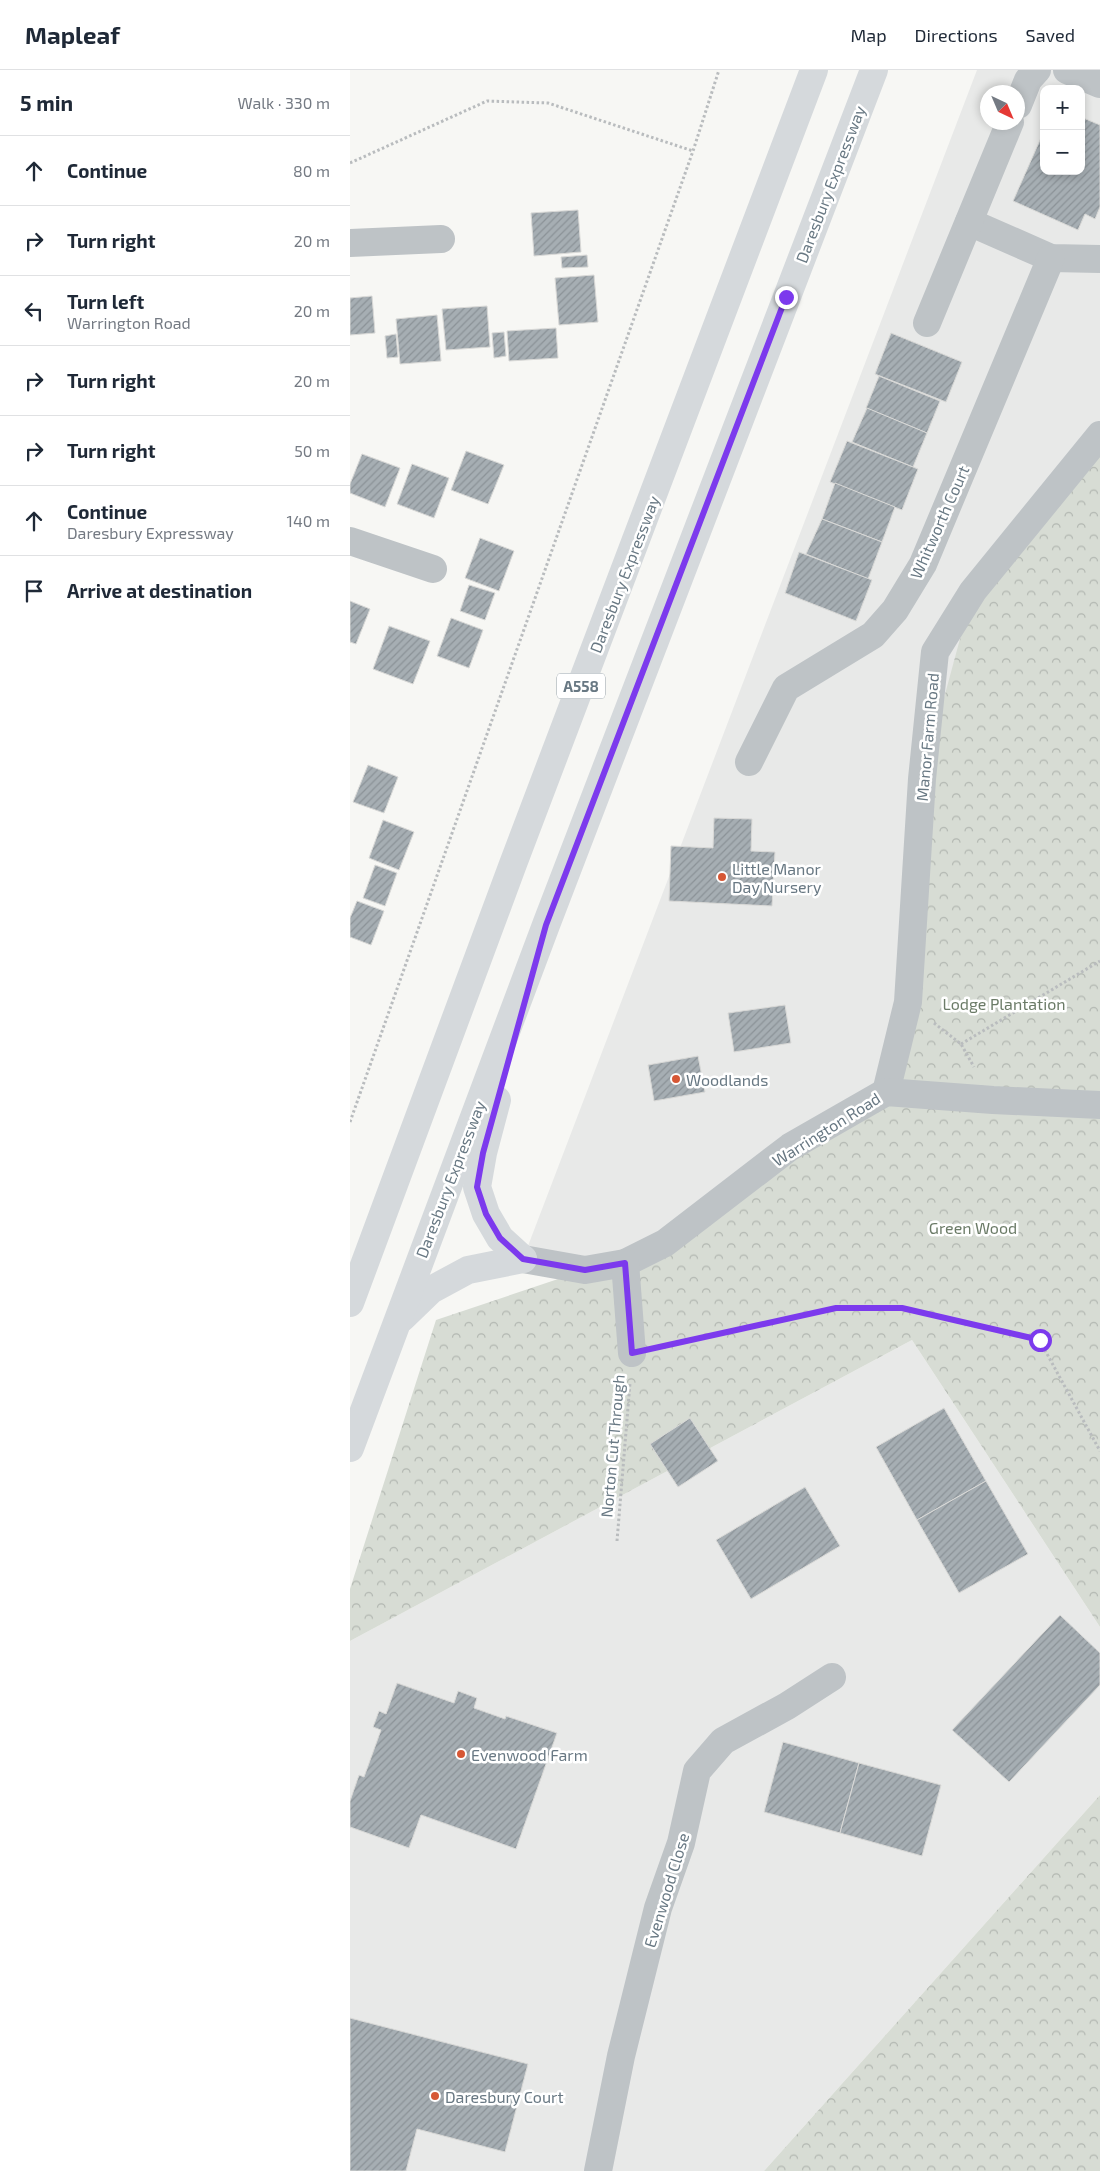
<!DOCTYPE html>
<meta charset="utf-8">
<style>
:root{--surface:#fff;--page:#f6f6f7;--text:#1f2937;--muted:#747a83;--line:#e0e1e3}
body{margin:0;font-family:"Exo 2",sans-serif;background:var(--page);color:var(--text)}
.controls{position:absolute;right:15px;top:15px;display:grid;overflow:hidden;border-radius:10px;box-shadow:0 2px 8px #0003}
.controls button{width:45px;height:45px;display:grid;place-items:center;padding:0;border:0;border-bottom:1px solid var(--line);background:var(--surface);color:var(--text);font:25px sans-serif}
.compass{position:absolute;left:630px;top:15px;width:45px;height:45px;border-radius:50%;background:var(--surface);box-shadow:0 2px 8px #0003;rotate:136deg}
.stop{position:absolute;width:15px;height:15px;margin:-11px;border:4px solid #7c3aed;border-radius:50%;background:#fff}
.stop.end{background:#7c3aed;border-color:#fff;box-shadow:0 1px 5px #0008}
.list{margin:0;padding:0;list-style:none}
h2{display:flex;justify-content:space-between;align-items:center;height:65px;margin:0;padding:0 20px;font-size:21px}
h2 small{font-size:16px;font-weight:400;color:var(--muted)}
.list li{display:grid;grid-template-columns:32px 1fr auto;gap:15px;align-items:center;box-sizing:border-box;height:70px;padding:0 20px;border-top:1px solid var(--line)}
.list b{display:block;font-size:19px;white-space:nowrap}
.list p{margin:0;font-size:16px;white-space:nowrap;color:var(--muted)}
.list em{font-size:16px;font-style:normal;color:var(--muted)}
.icon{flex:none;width:28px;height:28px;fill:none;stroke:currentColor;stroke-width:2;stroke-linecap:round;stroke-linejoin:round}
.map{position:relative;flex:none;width:750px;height:2101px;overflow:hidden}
header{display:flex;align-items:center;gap:30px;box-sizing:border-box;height:70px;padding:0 25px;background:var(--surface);border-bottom:1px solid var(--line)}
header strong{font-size:24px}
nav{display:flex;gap:28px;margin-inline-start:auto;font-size:18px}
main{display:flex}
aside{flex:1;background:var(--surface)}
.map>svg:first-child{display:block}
</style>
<header>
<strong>Mapleaf</strong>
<nav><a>Map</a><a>Directions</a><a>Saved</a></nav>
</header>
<main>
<aside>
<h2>5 min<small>Walk · 330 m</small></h2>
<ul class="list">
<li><svg class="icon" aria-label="ahead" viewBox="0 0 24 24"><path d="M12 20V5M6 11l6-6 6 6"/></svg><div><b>Continue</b></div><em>80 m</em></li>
<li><svg class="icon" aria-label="right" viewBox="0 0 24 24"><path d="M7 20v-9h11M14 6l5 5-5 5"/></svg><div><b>Turn right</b></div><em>20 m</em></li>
<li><svg class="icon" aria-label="left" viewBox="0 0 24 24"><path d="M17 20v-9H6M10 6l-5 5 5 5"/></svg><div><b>Turn left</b><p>Warrington Road</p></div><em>20 m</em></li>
<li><svg class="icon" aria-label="right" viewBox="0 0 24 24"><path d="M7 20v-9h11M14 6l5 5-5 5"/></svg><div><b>Turn right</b></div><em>20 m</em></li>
<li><svg class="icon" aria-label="right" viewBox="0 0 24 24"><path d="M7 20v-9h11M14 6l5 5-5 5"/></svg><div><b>Turn right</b></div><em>50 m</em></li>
<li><svg class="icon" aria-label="ahead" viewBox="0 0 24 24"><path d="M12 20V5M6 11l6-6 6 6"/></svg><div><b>Continue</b><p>Daresbury Expressway</p></div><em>140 m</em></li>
<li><svg class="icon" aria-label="arrive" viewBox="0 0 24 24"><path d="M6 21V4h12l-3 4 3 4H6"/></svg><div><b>Arrive at destination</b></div></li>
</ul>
</aside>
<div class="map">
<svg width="750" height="2101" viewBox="0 0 750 2101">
<defs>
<pattern id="forest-crowns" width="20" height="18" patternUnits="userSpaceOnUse" patternTransform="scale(1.25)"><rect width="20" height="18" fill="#d7dcd4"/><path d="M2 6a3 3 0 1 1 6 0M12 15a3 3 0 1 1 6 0" fill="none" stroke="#b2b7b1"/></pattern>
<pattern id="building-hatch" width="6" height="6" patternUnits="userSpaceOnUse" patternTransform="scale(1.25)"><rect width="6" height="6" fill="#a6aeb3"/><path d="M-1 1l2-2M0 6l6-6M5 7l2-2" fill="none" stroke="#8b9297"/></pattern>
</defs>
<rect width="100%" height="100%" fill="#f7f7f4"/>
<g fill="#e8e9e8" fill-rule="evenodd">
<path d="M627,0H750V365L536,1022L275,1193L173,1189ZM694,19H731V101H694ZM638,22H668V52H638Z"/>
<polygon points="562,1270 750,1557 750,1725 414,2101 0,2101 0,1571"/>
</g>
<g fill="url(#forest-crowns)">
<polygon points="750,365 750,1557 562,1270 0,1571 0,1519 86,1250 235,1200 275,1193 536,1021 572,709 623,521"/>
<polygon points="750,1725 750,2101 414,2101"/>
</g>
<g fill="url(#building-hatch)" stroke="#d9d9d7">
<polygon points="731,47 750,55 750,137 745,149 735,144 728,160 663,131 694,61 694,101 731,101"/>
<polygon points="228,140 231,182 184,186 181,143"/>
<polygon points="237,185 238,197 212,198 211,187"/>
<polygon points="244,205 248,252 209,255 205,208"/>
<polygon points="22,226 25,263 0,265 0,228"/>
<polygon points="137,236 140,277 96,280 92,239"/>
<polygon points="87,245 91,291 50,294 46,249"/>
<polygon points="206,258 208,288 159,291 157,261"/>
<polygon points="154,262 156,286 144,288 142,263"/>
<polygon points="541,263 612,292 596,332 525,304"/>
<polygon points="46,264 48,287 37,288 35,266"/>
<polygon points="529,306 590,331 577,363 516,338"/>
<polygon points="517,338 577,363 563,397 502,372"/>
<polygon points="497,371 568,399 552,440 480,412"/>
<polygon points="116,381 154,395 138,434 101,420"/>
<polygon points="12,384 50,398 35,437 0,423 0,414"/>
<polygon points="62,394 99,408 84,448 47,434"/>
<polygon points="485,413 545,437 532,472 472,449"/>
<polygon points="472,449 532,472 518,509 456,484"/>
<polygon points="130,468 164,481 149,521 115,508"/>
<polygon points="449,482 522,510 506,551 435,523"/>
<polygon points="119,515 145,523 135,550 110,541"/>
<polygon points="0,531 20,539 6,574 0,572"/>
<polygon points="101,548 133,560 119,598 87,586"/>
<polygon points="39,556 80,571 63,614 23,599"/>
<polygon points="18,695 48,707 34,743 3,732"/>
<polygon points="364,748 402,749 401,781 425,782 422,836 319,831 321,776 363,778"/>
<polygon points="33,750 64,762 49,800 19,788"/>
<polygon points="25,795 47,803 35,836 13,828"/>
<polygon points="7,831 34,841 21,875 0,867 0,848"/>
<polygon points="435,935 441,973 384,982 378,943"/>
<polygon points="348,986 355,1022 304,1031 298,995"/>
<polygon points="594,1338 636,1411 567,1450 526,1377"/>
<polygon points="340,1348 368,1391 328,1417 300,1374"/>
<polygon points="636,1411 678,1484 609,1523 567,1450"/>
<polygon points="455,1417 490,1476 401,1529 366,1470"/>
<polygon points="710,1545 750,1583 750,1615 659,1712 602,1660"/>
<polygon points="47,1613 104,1633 108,1621 127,1628 124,1638 155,1649 156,1646 207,1663 166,1779 71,1745 59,1778 0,1757 0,1731 9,1705 14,1707 31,1660 23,1657 29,1641 36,1644"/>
<polygon points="433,1672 509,1693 490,1763 414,1742"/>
<polygon points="509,1693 591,1715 572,1786 490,1763"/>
<polygon points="0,1948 178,1994 155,2082 67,2059 56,2101 0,2101"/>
</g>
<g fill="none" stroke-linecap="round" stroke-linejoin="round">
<g stroke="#b9bcbe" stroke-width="3" stroke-dasharray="2.5 2.5" stroke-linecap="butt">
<polyline points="0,93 137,31 198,33 343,81"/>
<polyline points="584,953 611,974 624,997"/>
<polyline points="611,974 750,891"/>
<polyline points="0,1052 343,81 369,0"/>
<polyline points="313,1276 486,1238 552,1238 690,1271 750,1381"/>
<polyline points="267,1471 280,1313"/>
</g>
<g stroke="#bec3c6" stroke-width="28">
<polyline points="717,0 750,14"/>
<polyline points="668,35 678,10 687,0"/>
<polyline points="619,152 701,188 750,189"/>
<polyline points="0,173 91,169"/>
<polyline points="577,253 660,52"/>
<polyline points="0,471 83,499"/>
<polyline points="399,692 436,618 523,565 545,540 573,494 701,188"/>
<polyline points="536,1022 558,932 572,709 585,582 623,521 750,365"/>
<polyline points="173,1189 235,1200 275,1193 315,1173 440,1077 536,1022 643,1030 750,1035"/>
<polyline points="275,1193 282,1283"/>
<polyline points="248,2101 271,1986 308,1838 331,1773 347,1701 373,1671 437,1636 482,1607"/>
</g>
<g stroke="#d5d9dc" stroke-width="28">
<polyline points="147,1030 133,1083 127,1117 136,1144 150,1168 173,1189"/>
<polyline points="0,1233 163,794 464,0"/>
<polyline points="52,1248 81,1220 118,1200 173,1189"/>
<polyline points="0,1378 196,855 524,0"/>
</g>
</g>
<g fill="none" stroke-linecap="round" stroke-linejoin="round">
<polyline stroke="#7c3aed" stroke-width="6" points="436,227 196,855 133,1083 127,1117 136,1144 150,1168 173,1189 235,1200 275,1193 282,1283 486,1238 552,1238 690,1270"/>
</g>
<g fill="#d65735" stroke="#fff" stroke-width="2">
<circle cx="372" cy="807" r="5"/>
<circle cx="326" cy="1009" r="5"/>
<circle cx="111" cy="1684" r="5"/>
<circle cx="85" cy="2026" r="5"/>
</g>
<g text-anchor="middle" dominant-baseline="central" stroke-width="5" stroke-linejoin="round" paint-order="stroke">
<rect fill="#fff" stroke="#95a0a8" stroke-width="1" x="207" y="603.5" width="48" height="25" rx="4"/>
<g font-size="15" font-weight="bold" fill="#687883">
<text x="231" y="616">A558</text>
</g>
<g font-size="16" fill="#687883" stroke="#fff">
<text transform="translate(480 114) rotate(-69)">Daresbury Expressway</text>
<text transform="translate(589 452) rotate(-66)">Whitworth Court</text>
<text transform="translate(274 504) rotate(-69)">Daresbury Expressway</text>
<text transform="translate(577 667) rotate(-85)">Manor Farm Road</text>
<text transform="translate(476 1059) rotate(-32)">Warrington Road</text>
<text transform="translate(100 1109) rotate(-69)">Daresbury Expressway</text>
<text transform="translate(262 1376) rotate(-85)">Norton Cut Through</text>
<text transform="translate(316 1820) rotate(-73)">Evenwood Close</text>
</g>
<g font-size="16" fill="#687883" stroke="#fff" text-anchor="start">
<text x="382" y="798">Little Manor<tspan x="382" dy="18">Day Nursery</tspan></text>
<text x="336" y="1009">Woodlands</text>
<text x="121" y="1684">Evenwood Farm</text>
<text x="95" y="2026">Daresbury Court</text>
</g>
<g font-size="16" fill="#6b7b67" stroke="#fff">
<text x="654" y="933">Lodge Plantation</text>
<text x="623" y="1157">Green Wood</text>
</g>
</g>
</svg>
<div class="controls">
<button>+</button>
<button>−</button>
</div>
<svg class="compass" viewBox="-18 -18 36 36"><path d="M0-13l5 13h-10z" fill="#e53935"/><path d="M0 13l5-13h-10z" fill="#747a83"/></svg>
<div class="stop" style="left:690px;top:1270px"></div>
<div class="stop end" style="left:436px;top:227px"></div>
</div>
</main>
